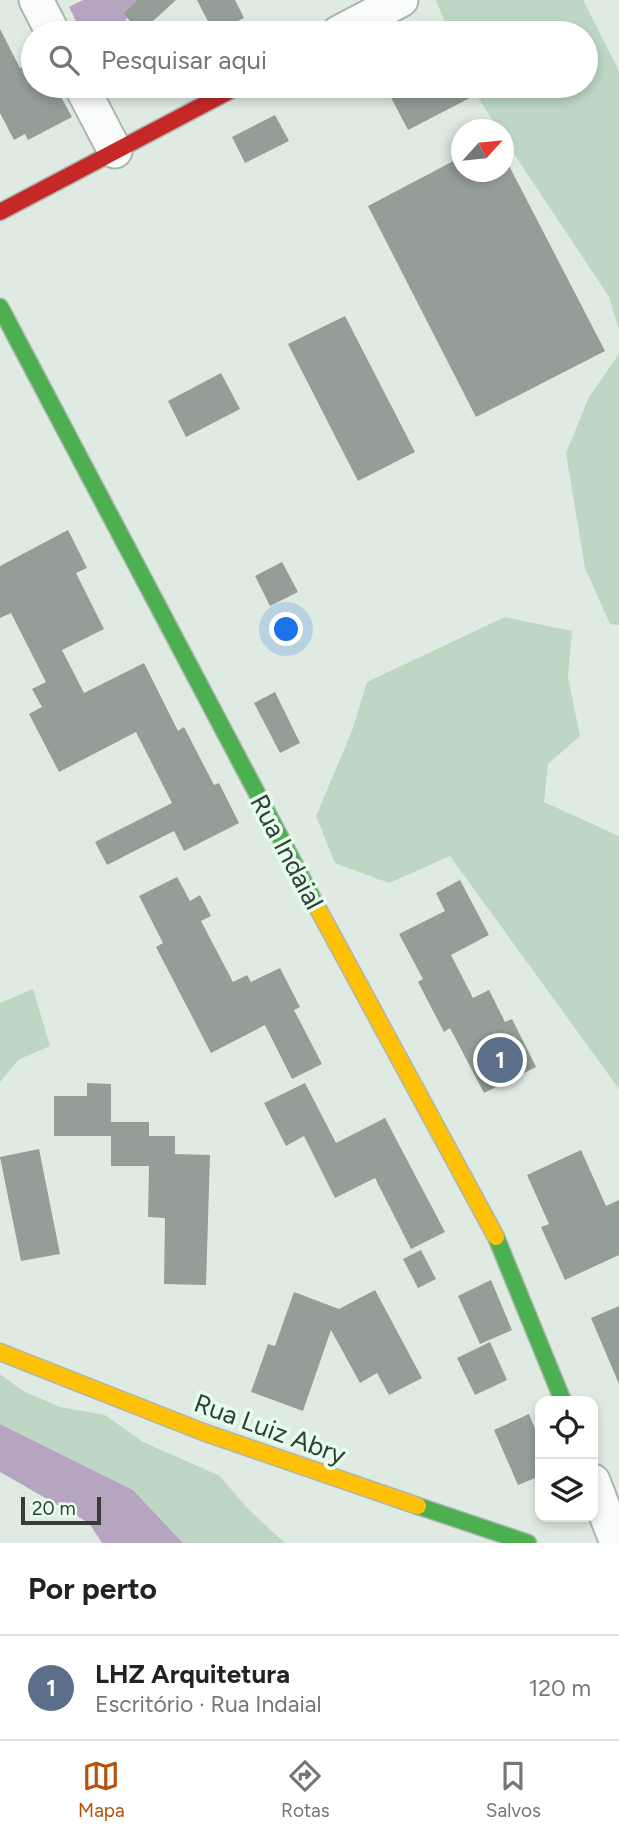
<!DOCTYPE html>
<html lang="pt">
<meta charset="utf-8">
<style>
:root{--surface:#fff;--page:#f2f2f2;--text:#222;--muted:#767676;--line:#e0e0e0;--accent:#b45309}
body{margin:0;font-family:Figtree,sans-serif;background:var(--page);color:var(--text)}
.controls{position:absolute;right:21px;bottom:21px;display:grid;overflow:hidden;border-radius:14px;box-shadow:0 4px 10px #0003}
.controls button{width:63px;height:63px;display:grid;place-items:center;padding:0;border:0;border-bottom:2px solid var(--line);background:var(--surface);color:var(--text);font:35px sans-serif}
.compass{position:absolute;left:451px;top:119px;width:63px;height:63px;border-radius:50%;background:var(--surface);box-shadow:0 4px 10px #0003;rotate:63deg}
.scale{position:absolute;left:21px;bottom:18px;width:80px;box-sizing:border-box;padding-left:7px;border:4px solid #343d36;border-top:0;font-size:19px;line-height:24px;white-space:nowrap;color:#343d36;-webkit-text-stroke:5px #e6feec;paint-order:stroke}
.you{position:absolute;left:287px;top:630px;width:24px;height:24px;margin:-18px;border:5px solid #fff;border-radius:50%;background:#1a73e8;box-shadow:0 0 0 10px #1a73e833}
.badge{display:grid;place-items:center;width:46px;height:46px;border-radius:50%;background:var(--accent);color:#fff;font-size:23px;font-weight:700}
.pin{position:absolute;translate:-50% -50%;border:4px solid #fff;box-shadow:0 2px 7px #0006}
.list{margin:0;padding:0;list-style:none}
h2{display:flex;justify-content:space-between;align-items:center;height:91px;margin:0;padding:0 28px;font-size:30px}
h2 small{font-size:23px;font-weight:400;color:var(--muted)}
.list li{display:grid;grid-template-columns:46px 1fr auto;gap:21px;align-items:center;box-sizing:border-box;height:105px;padding:0 28px;border-top:2px solid var(--line)}
.list b{display:block;font-size:26px;white-space:nowrap}
.list p{margin:0;font-size:23px;white-space:nowrap;color:var(--muted)}
.list em{font-size:23px;font-style:normal;color:var(--muted)}
.icon{flex:none;width:38px;height:38px;fill:none;stroke:currentColor;stroke-width:2;stroke-linecap:round;stroke-linejoin:round}
.map{position:relative;flex:none;width:619px;height:1543px;overflow:hidden}
.search{position:absolute;background:var(--surface);box-shadow:0 4px 10px #0003;left:21px;right:21px;top:21px;height:77px;display:flex;align-items:center;gap:18px;box-sizing:border-box;padding:0 24px;border-radius:38px;color:var(--muted);font-size:26px}
.sheet{height:196px;background:var(--surface)}
nav{display:flex;justify-content:space-around;align-items:center;box-sizing:border-box;height:98px;border-top:2px solid var(--line);background:var(--surface);font-size:19px;color:var(--muted)}
nav a{display:grid;justify-items:center;gap:4px}
nav .on{color:var(--accent)}
.map>svg:first-child{display:block}
</style>
<div class="map">
<svg width="619" height="1543" viewBox="0 0 619 1543">
<rect width="100%" height="100%" fill="#dfebe2"/>
<g fill="#bdd7c4">
<polygon points="436,0 583,0 619,71 619,329 609,297 504,139 504,130 498,129 471,86 586,86 586,33 449,33"/>
<polygon points="619,354 619,625 610,624 585,568 566,453 589,397"/>
<polygon points="505,617 572,631 568,677 580,736 548,764 544,802 619,836 619,1089 450,856 389,883 335,863 316,816 352,731 367,682"/>
<polygon points="33,989 50,1046 18,1060 0,1082 0,1003"/>
<polygon points="0,1374 23,1391 60,1407 105,1415 143,1442 220,1476 248,1509 285,1543 183,1543 133,1490 0,1424"/>
</g>
<g fill="#b6a5c0">
<polygon points="83,0 137,0 123,13 127,18 118,33 82,33 69,7"/>
<polygon points="0,1424 133,1490 183,1543 102,1543 89,1523 0,1472"/>
</g>
<g fill="#949d97">
<polygon points="137,0 176,0 140,33 123,13"/>
<polygon points="197,0 235,0 244,18 214,33"/>
<polygon points="0,29 20,68 33,61 33,86 55,86 72,117 28,140 25,134 14,140 0,113"/>
<polygon points="385,86 493,86 408,130"/>
<polygon points="275,115 289,141 245,163 232,137"/>
<polygon points="503,154 605,351 476,417 368,206 461,157 461,172 503,172"/>
<polygon points="345,316 415,452 358,481 288,344"/>
<polygon points="221,373 240,409 186,437 168,401"/>
<polygon points="68,530 87,568 76,573 104,629 62,650 84,693 144,663 178,731 184,727 214,785 219,783 239,823 184,851 174,831 107,865 95,842 172,803 136,732 59,772 29,714 42,707 32,689 46,682 11,613 0,618 0,566"/>
<polygon points="282,562 298,592 270,606 255,576"/>
<polygon points="275,692 300,743 280,753 254,703"/>
<polygon points="177,877 190,901 200,895 211,916 201,921 233,982 247,975 251,982 280,968 300,1007 294,1010 322,1064 292,1079 265,1025 211,1053 156,947 163,943 139,896"/>
<polygon points="460,880 489,935 451,955 473,998 489,990 505,1022 512,1019 536,1067 484,1093 450,1028 444,1032 418,982 423,979 399,934 445,911 436,893"/>
<polygon points="87,1083 111,1084 111,1136 54,1136 54,1096 87,1096"/>
<polygon points="305,1083 336,1143 385,1118 445,1232 411,1249 375,1178 335,1198 304,1136 286,1146 264,1103"/>
<polygon points="111,1122 149,1122 149,1136 175,1136 175,1154 210,1155 206,1285 164,1284 165,1218 148,1217 149,1166 111,1166"/>
<polygon points="39,1149 60,1254 21,1261 0,1157"/>
<polygon points="581,1150 606,1206 619,1200 619,1255 565,1280 541,1227 549,1224 527,1175"/>
<polygon points="421,1250 436,1279 418,1288 403,1259"/>
<polygon points="491,1280 512,1330 480,1344 458,1296"/>
<polygon points="375,1290 422,1378 389,1395 377,1373 360,1383 331,1330 303,1411 251,1392 268,1344 275,1346 294,1292 339,1309"/>
<polygon points="619,1306 619,1384 591,1318"/>
<polygon points="490,1342 507,1380 475,1395 457,1358"/>
<polygon points="529,1414 540,1441 540,1476 518,1485 494,1430"/>
</g>
<g fill="none" stroke-linecap="round" stroke-linejoin="round">
<defs>
<g id="street">
<polyline points="36,0 53,33"/>
<polyline points="338,33 401,0"/>
<polyline points="81,86 115,151"/>
<polyline points="593,1481 617,1543"/>
</g>
<g id="fast">
<polyline points="0,307 316,905"/>
<polyline points="496,1237 563,1401"/>
<polyline points="418,1506 528,1543"/>
</g>
<g id="slow">
<polyline points="316,905 496,1237"/>
<polyline points="0,1352 203,1432 418,1506"/>
</g>
<polyline id="jam" points="0,212 239,86"/>
</defs>
<use href="#street" stroke="#acb6ae" stroke-width="37"/>
<use href="#fast" stroke="#acb6ae" stroke-width="19"/>
<use href="#slow" stroke="#acb6ae" stroke-width="19"/>
<use href="#jam" stroke="#acb6ae" stroke-width="19"/>
<use href="#street" stroke="#fafcfb" stroke-width="33"/>
<use href="#fast" stroke="#4caf50" stroke-width="16"/>
<use href="#slow" stroke="#ffc107" stroke-width="16"/>
<use href="#jam" stroke="#c62828" stroke-width="16"/>
</g>
<g text-anchor="middle" dominant-baseline="central" stroke-width="7" stroke-linejoin="round" paint-order="stroke">
<g font-size="26" fill="#343d36" stroke="#e6feec">
<text transform="translate(287 852) rotate(62)">Rua Indaial</text>
<text transform="translate(270 1429) rotate(20)">Rua Luiz Abry</text>
</g>
</g>
</svg>
<div class="controls">
<button><svg class="icon" aria-label="locate" viewBox="0 0 24 24"><circle cx="12" cy="12" r="6"/><path d="M12 2v4M12 18v4M2 12h4M18 12h4"/></svg></button>
<button><svg class="icon" aria-label="layers" viewBox="0 0 24 24"><path d="M12 4l9 5-9 5-9-5zM3 14l9 5 9-5"/></svg></button>
</div>
<svg class="compass" viewBox="-18 -18 36 36"><path d="M0-13l5 13h-10z" fill="#e53935"/><path d="M0 13l5-13h-10z" fill="#767676"/></svg>
<div class="scale">20 m</div>
<div class="you"></div>
<div class="pin badge" style="left:500px;top:1060px;background:#5c6f8a">1</div>
<div class="search"><svg class="icon" aria-label="search" viewBox="0 0 24 24"><circle cx="10" cy="10" r="6"/><path d="M15 15l6 6"/></svg>Pesquisar aqui</div>
</div>
<section class="sheet">
<h2>Por perto<small></small></h2>
<ul class="list">
<li><span class="badge" style="background:#5c6f8a">1</span><div><b>LHZ Arquitetura</b><p>Escritório · Rua Indaial</p></div><em>120 m</em></li>
</ul>
</section>
<nav>
<a class="on"><svg class="icon" aria-label="map" viewBox="0 0 24 24"><path d="M3 6l6-2 6 2 6-2v14l-6 2-6-2-6 2zM9 4v14M15 6v14"/></svg>Mapa</a>
<a><svg class="icon" aria-label="directions" viewBox="0 0 24 24"><path d="M12 3l9 9-9 9-9-9zM9 14v-3h6M13 9l2 2-2 2"/></svg>Rotas</a>
<a><svg class="icon" aria-label="saved" viewBox="0 0 24 24"><path d="M7 4h10v16l-5-4-5 4z"/></svg>Salvos</a>
</nav>
